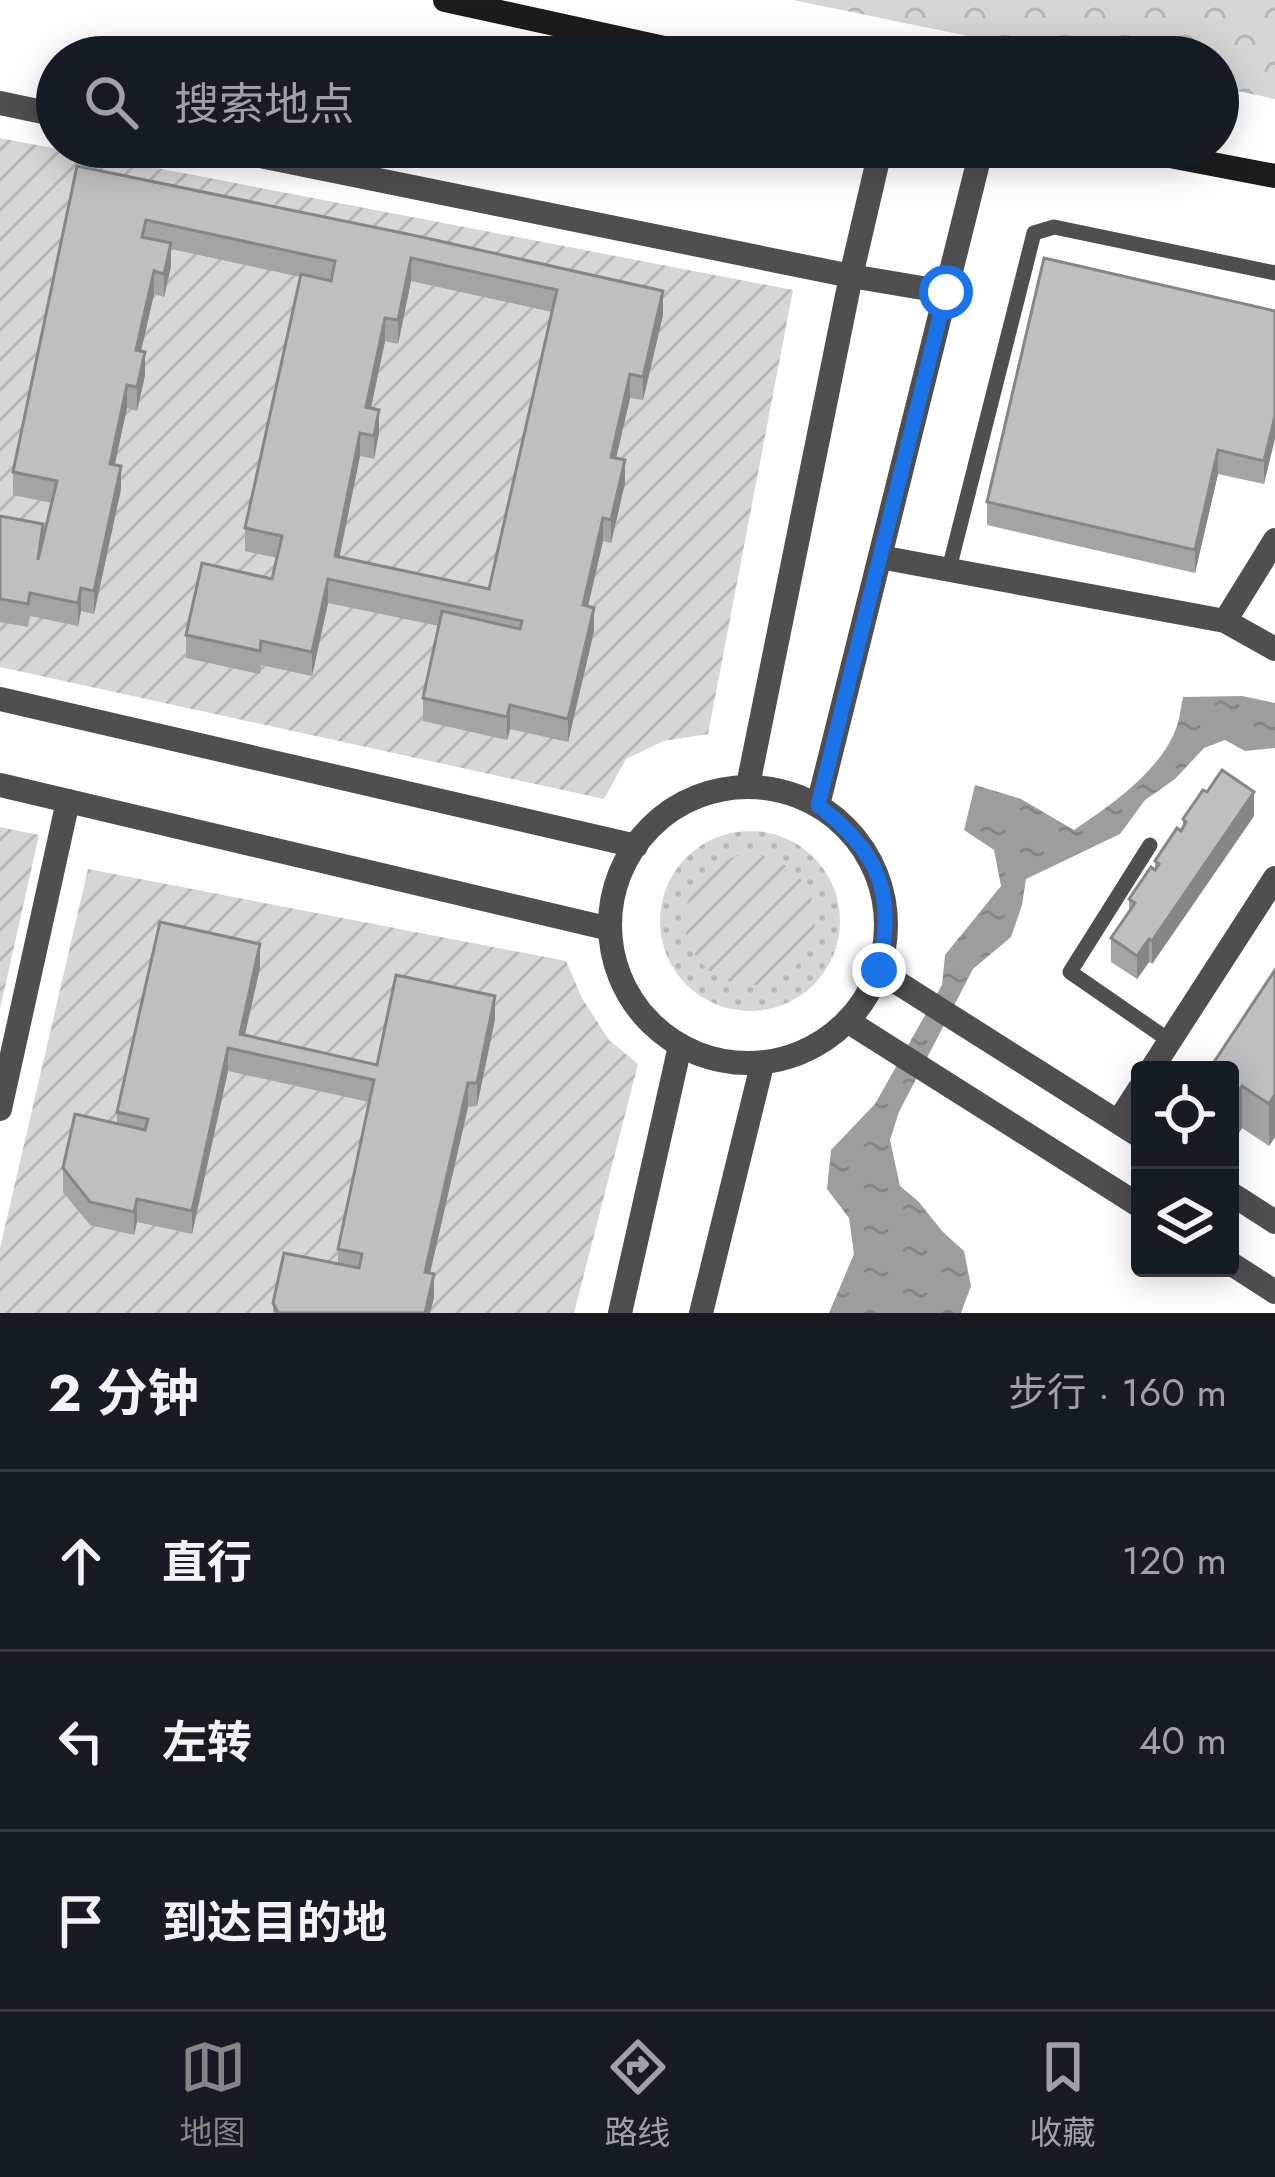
<!DOCTYPE html>
<html lang="zh">
<meta charset="utf-8">
<style>
:root{--surface:#171b24;--page:#242831;--text:#f1f3f6;--muted:#9ea1a6;--line:#363941;--accent:#858687}
body{margin:0;font-family:Jost,"Noto Sans SC",sans-serif;background:var(--page);color:var(--text)}
.controls{position:absolute;right:36px;bottom:36px;display:grid;overflow:hidden;border-radius:12px;box-shadow:0 6px 30px #0003}
.controls button{width:108px;height:108px;display:grid;place-items:center;padding:0;border:0;border-bottom:3px solid var(--line);background:var(--surface);color:var(--text);font:60px sans-serif}
.stop{position:absolute;width:36px;height:36px;margin:-27px;border:9px solid #1a73e8;border-radius:50%;background:#fff}
.stop.end{background:#1a73e8;border-color:#fff;box-shadow:0 3px 12px #0008}
.list{margin:0;padding:0;list-style:none}
h2{display:flex;justify-content:space-between;align-items:center;height:156px;margin:0;padding:0 48px;font-size:51px}
h2 small{font-size:39px;font-weight:400;color:var(--muted)}
.list li{display:grid;grid-template-columns:78px 1fr auto;gap:36px;align-items:center;box-sizing:border-box;height:180px;padding:0 48px;border-top:3px solid var(--line)}
.list b{display:block;font-size:45px;white-space:nowrap}
.list em{font-size:39px;font-style:normal;color:var(--muted)}
.icon{flex:none;width:66px;height:66px;fill:none;stroke:currentColor;stroke-width:2;stroke-linecap:round;stroke-linejoin:round}
.map{position:relative;flex:none;width:1275px;height:1313px;overflow:hidden}
.search{position:absolute;background:var(--surface);box-shadow:0 6px 30px #0003;left:36px;right:36px;top:36px;height:132px;display:flex;align-items:center;gap:30px;box-sizing:border-box;padding:0 42px;border-radius:66px;color:var(--muted);font-size:45px}
.sheet{height:696px;background:var(--surface)}
nav{display:flex;justify-content:space-around;align-items:center;box-sizing:border-box;height:168px;border-top:3px solid var(--line);background:var(--surface);font-size:33px;color:var(--muted)}
nav a{display:grid;justify-items:center;gap:6px}
nav .on{color:var(--accent)}
.map>svg:first-child{display:block}
</style>
<div class="map">
<svg width="1275" height="1313" viewBox="0 0 1275 1313">
<defs>
<pattern id="grass-dots" width="8" height="8" patternUnits="userSpaceOnUse" patternTransform="scale(3)"><rect width="8" height="8" fill="#d6d6d6"/><path d="M2 2h.1M6 6h.1" fill="none" stroke="#b6b6b6" stroke-width="1.8" stroke-linecap="round"/></pattern>
<pattern id="park-crowns" width="20" height="18" patternUnits="userSpaceOnUse" patternTransform="scale(3)"><rect width="20" height="18" fill="#d6d6d6"/><path d="M2 6a3 3 0 1 1 6 0M12 15a3 3 0 1 1 6 0" fill="none" stroke="#b6b6b6"/></pattern>
<pattern id="garden-furrows" width="10" height="10" patternUnits="userSpaceOnUse" patternTransform="scale(3)"><rect width="10" height="10" fill="#d6d6d6"/><path d="M-1 1l2-2M0 10L10 0M9 11l2-2" fill="none" stroke="#b6b6b6"/></pattern>
<pattern id="water-ripples" width="26" height="14" patternUnits="userSpaceOnUse" patternTransform="scale(3)"><rect width="26" height="14" fill="#9d9d9d"/><path d="M2 4q2-2 4 0t4 0M15 11q2-2 4 0t4 0" fill="none" stroke="#858585"/></pattern>
</defs>
<rect width="100%" height="100%" fill="#fff"/>
<circle fill="url(#grass-dots)" cx="750" cy="921" r="90"/>
<polygon fill="url(#park-crowns)" points="793,0 1275,0 1275,99 1218,87 1218,57 1071,57"/>
<g fill="url(#garden-furrows)">
<polygon points="0,138 793,290 708,734 664,741 626,759 604,799 0,667"/>
<polygon points="0,827 39,835 0,1009"/>
<circle cx="750" cy="920" r="65"/>
<polygon points="88,869 566,961 582,998 609,1040 638,1064 574,1313 0,1313 0,1248"/>
</g>
<path fill="url(#water-ripples)" d="M1242,696L1275,703V748L1245,751L1225,740L1204,748L1175,779L1145,800L1120,834L1026,879L1022,905L1011,937L973,969L899,1112L890,1140L900,1186L918,1201L943,1232L964,1251L971,1286L961,1313H829L854,1254L849,1218L827,1189L831,1150L875,1104L942,985L945,955L1001,886L994,850L964,830L975,785L1021,799L1074,830C1111,805 1162,770 1177,726C1180,717 1181,706 1183,697Z"/>
<g fill="none" stroke-linecap="round" stroke-linejoin="round">
<g stroke="#4f4f4f" stroke-width="15">
<polyline points="949,569 1034,233 1054,227 1275,273"/>
<polyline points="1150,845 1070,972 1170,1041"/>
</g>
<g stroke="#4f4f4f" stroke-width="24">
<polyline points="0,103 57,115"/>
<polyline points="216,147 851,276 946,292"/>
<polyline points="880,557 1225,621 1275,649"/>
<polyline points="1225,621 1275,540"/>
<polyline points="0,699 636,846"/>
<polyline points="0,785 606,928"/>
<polyline points="748,785 851,276 881,147"/>
<circle cx="748" cy="925" r="138"/>
<polyline points="818,805 982,147"/>
<polyline points="879,971 1140,1136"/>
<polyline points="849,1022 1140,1206"/>
<polyline points="1151,1070 1275,878"/>
<polyline points="0,1109 68,801"/>
<polyline points="1118,1122 1140,1088"/>
<polyline points="1230,1193 1275,1222"/>
<polyline points="1230,1263 1275,1292"/>
<polyline points="620,1313 680,1046"/>
<polyline points="701,1313 762,1065"/>
</g>
<g stroke="#1c1c1c" stroke-width="24">
<polyline points="445,0 705,57"/>
<polyline points="1123,147 1275,176"/>
</g>
</g>
<g fill="#a4a4a4" fill-rule="evenodd">
<path d="M77,166L663,315L643,400L630,398L616,458L625,483L611,543L603,541L588,606L594,631L568,742L510,729L507,740L423,721V698L439,626L328,603L312,676L261,665L260,674L186,658V635L272,579L277,558L245,551V528L301,277L171,249V266L164,297L154,294L141,351L145,375L137,411L127,408L114,465L121,489L94,614L81,611L78,626L30,616L28,627L0,622V516L43,542L52,503L13,495V472ZM411,281L552,312L489,589L339,557L360,456L374,459L379,433L371,408L385,341L398,344Z"/>
<polygon points="1275,311 1264,484 1218,474 1195,573 987,525 987,502"/>
<polygon points="1254,816 1152,964 1149,962 1137,979 1111,962 1111,938 1129,912 1129,899 1155,869 1155,861 1183,828 1183,819"/>
<polygon points="260,968 245,1035 377,1065 495,1019 477,1106 468,1107 430,1273 434,1297 430,1313 273,1313 273,1303 338,1264 338,1249 369,1102 228,1071 192,1234 137,1222 134,1235 90,1225 63,1192 63,1168 117,1123 117,1112"/>
<polygon points="1275,970 1275,1137 1269,1146 1242,1128 1237,1136 1230,1131 1230,1070 1212,1070 1212,1065"/>
</g>
<g fill="#868686">
<polygon points="171,243 171,266 164,297 164,274"/>
<polygon points="411,258 411,281 398,344 398,320"/>
<polygon points="154,271 154,294 136,373 136,350"/>
<polygon points="663,291 663,315 643,400 643,377"/>
<polygon points="385,318 385,341 366,431 366,407"/>
<polygon points="145,352 145,375 137,411 137,387"/>
<polygon points="630,374 630,398 611,480 611,457"/>
<polygon points="127,385 127,408 110,487 110,464"/>
<polygon points="379,410 379,433 374,459 374,436"/>
<polygon points="1275,416 1275,439 1264,484 1264,461"/>
<polygon points="360,433 360,456 335,579 335,556"/>
<polygon points="1218,450 1218,474 1195,573 1195,550"/>
<polygon points="625,460 625,483 611,543 611,520"/>
<polygon points="121,466 121,489 94,614 94,591"/>
<polygon points="603,518 603,541 583,628 583,605"/>
<polygon points="328,579 328,603 312,676 312,652"/>
<polygon points="81,588 81,611 78,626 78,603"/>
<polygon points="594,608 594,631 568,742 568,719"/>
<polygon points="510,705 510,729 507,740 507,717"/>
<polygon points="1254,792 1254,816 1152,964 1152,941"/>
<polygon points="1149,939 1149,962 1137,979 1137,956"/>
<polygon points="260,944 260,968 241,1051 240,1034"/>
<polygon points="495,996 495,1019 477,1106 477,1083"/>
<polygon points="228,1048 228,1071 192,1234 192,1211"/>
<polygon points="468,1083 468,1107 425,1295 425,1272"/>
<polygon points="1242,1086 1242,1128 1237,1136 1237,1093"/>
<polygon points="1275,1094 1275,1137 1269,1146 1269,1104"/>
<polygon points="137,1199 137,1222 134,1235 134,1212"/>
<polygon points="434,1274 434,1297 430,1313 425,1313"/>
</g>
<g fill="#bfbfbf" stroke="#868686" stroke-width="3" fill-rule="evenodd">
<path d="M77,166L417,236L663,291L643,377L630,374L611,457L625,460L611,520L603,518L583,605L594,608L568,719L510,705L507,717L423,698L442,611L520,629L522,621L328,579L312,652L261,641L260,651L186,635L202,563L272,579L282,536L245,528L301,274L331,281L335,261L146,220L142,237L171,243L164,274L154,271L136,350L145,352L137,387L127,385L110,464L121,466L94,591L81,588L78,603L30,593L28,604L0,599V516L43,524L38,560L57,481L13,472ZM411,258L557,290L489,589L335,556L360,433L374,436L379,410L366,407L385,318L398,320Z"/>
<polygon points="1044,258 1275,311 1275,416 1264,461 1218,450 1195,550 987,502"/>
<polygon points="1222,770 1254,792 1152,941 1149,939 1137,956 1111,938 1135,903 1129,899 1151,867 1155,870 1159,864 1155,861 1177,828 1181,831 1186,822 1183,819 1203,790 1207,792"/>
<polygon points="160,922 260,944 240,1034 377,1065 396,975 495,996 477,1083 468,1083 425,1272 434,1274 425,1313 278,1313 273,1303 284,1253 359,1268 362,1254 338,1249 374,1080 228,1048 192,1211 137,1199 134,1212 90,1202 63,1168 75,1114 145,1130 148,1119 117,1112"/>
<polygon points="1275,970 1275,1094 1269,1104 1242,1086 1237,1093 1230,1089 1230,1070 1219,1070 1212,1065"/>
</g>
<g fill="none" stroke-linecap="round" stroke-linejoin="round">
<path stroke="#1a73e8" stroke-width="15" d="M879,970C895,892 881,855 818,805L946,292"/>
</g>
</svg>
<div class="controls">
<button><svg class="icon" aria-label="locate" viewBox="0 0 24 24"><circle cx="12" cy="12" r="6"/><path d="M12 2v4M12 18v4M2 12h4M18 12h4"/></svg></button>
<button><svg class="icon" aria-label="layers" viewBox="0 0 24 24"><path d="M12 4l9 5-9 5-9-5zM3 14l9 5 9-5"/></svg></button>
</div>
<div class="stop" style="left:946px;top:292px"></div>
<div class="stop end" style="left:879px;top:970px"></div>
<div class="search"><svg class="icon" aria-label="search" viewBox="0 0 24 24"><circle cx="10" cy="10" r="6"/><path d="M15 15l6 6"/></svg>搜索地点</div>
</div>
<section class="sheet">
<h2>2 分钟<small>步行 · 160 m</small></h2>
<ul class="list">
<li><svg class="icon" aria-label="ahead" viewBox="0 0 24 24"><path d="M12 20V5M6 11l6-6 6 6"/></svg><div><b>直行</b></div><em>120 m</em></li>
<li><svg class="icon" aria-label="left" viewBox="0 0 24 24"><path d="M17 20v-9H6M10 6l-5 5 5 5"/></svg><div><b>左转</b></div><em>40 m</em></li>
<li><svg class="icon" aria-label="arrive" viewBox="0 0 24 24"><path d="M6 21V4h12l-3 4 3 4H6"/></svg><div><b>到达目的地</b></div></li>
</ul>
</section>
<nav>
<a class="on"><svg class="icon" aria-label="map" viewBox="0 0 24 24"><path d="M3 6l6-2 6 2 6-2v14l-6 2-6-2-6 2zM9 4v14M15 6v14"/></svg>地图</a>
<a><svg class="icon" aria-label="directions" viewBox="0 0 24 24"><path d="M12 3l9 9-9 9-9-9zM9 14v-3h6M13 9l2 2-2 2"/></svg>路线</a>
<a><svg class="icon" aria-label="saved" viewBox="0 0 24 24"><path d="M7 4h10v16l-5-4-5 4z"/></svg>收藏</a>
</nav>
